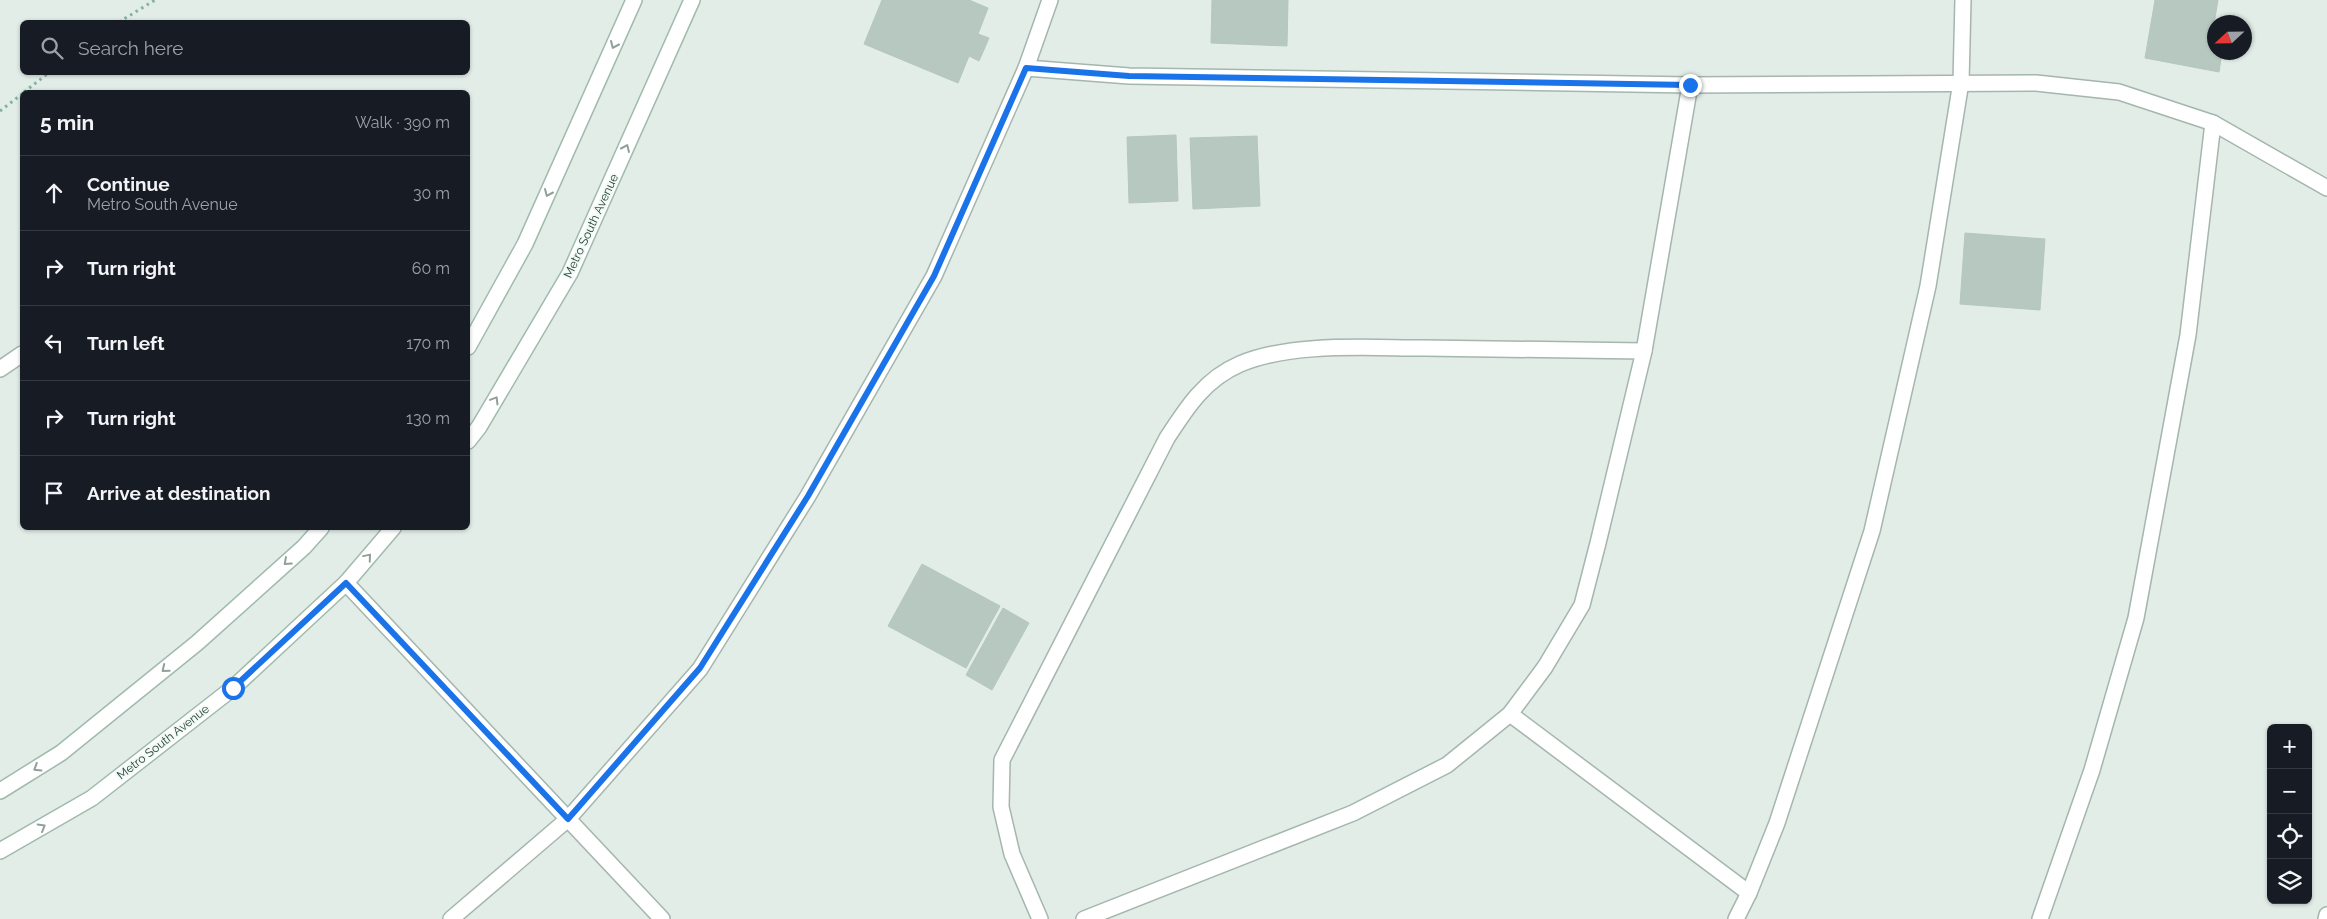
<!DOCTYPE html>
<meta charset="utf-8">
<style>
:root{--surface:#171b24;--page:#242831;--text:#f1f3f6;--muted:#9ea1a6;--line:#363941}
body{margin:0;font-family:Raleway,sans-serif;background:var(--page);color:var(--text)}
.controls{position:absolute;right:15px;bottom:15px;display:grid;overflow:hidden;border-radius:8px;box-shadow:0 1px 4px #0004}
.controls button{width:45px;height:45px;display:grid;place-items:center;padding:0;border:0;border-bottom:1px solid var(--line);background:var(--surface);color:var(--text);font:25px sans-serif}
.compass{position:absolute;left:2207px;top:15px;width:45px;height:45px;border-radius:50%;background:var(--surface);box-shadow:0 1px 4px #0004;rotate:248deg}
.stop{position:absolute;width:15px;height:15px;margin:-11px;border:4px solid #1a73e8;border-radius:50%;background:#fff}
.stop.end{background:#1a73e8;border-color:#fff;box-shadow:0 1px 5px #0008}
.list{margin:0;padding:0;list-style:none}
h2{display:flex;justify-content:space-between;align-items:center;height:65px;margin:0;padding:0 20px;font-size:21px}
h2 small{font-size:16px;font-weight:400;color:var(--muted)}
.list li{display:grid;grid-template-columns:32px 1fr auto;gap:15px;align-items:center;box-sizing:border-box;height:75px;padding:0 20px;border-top:1px solid var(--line)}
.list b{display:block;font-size:19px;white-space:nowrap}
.list p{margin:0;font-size:16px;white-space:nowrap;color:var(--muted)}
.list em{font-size:16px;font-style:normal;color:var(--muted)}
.icon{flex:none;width:28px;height:28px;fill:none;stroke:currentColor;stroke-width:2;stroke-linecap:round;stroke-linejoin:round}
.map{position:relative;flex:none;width:2327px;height:919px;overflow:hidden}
.search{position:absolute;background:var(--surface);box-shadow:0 1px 4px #0004;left:20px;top:20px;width:450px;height:55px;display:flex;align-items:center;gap:12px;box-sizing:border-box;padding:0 18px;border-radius:8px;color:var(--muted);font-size:19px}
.panel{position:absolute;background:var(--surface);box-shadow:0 1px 4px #0004;left:20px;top:90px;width:450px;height:440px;border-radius:8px}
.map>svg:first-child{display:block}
</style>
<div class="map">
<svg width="2327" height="919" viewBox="0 0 2327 919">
<rect width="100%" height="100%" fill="#e2ede7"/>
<g fill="#b7c8c0" stroke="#b4c7be">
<polygon points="882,0 969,0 988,8 978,34 989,38 979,61 969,56 958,83 864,44"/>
<polygon points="1212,0 1288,0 1287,46 1211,43"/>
<polygon points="2155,0 2218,0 2212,36 2214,36 2214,52 2222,52 2219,72 2145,58"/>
<polygon points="1176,135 1178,201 1129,203 1127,137"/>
<polygon points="1257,136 1260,206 1193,209 1190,138"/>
<polygon points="1965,233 2045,239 2040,310 1960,304"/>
<polygon points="922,564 1000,606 966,668 888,626"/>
<polygon points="1003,608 1029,623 992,690 966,675"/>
</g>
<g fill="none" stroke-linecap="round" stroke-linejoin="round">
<defs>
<g id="street">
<polyline points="1026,68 1129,76 1690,85 2036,83 2119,92 2213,123 2327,188"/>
<polyline points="0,369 22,354"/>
<polyline points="346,583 662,919"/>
<polyline points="1510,714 1749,893"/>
<polyline points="451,919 568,819 700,669 808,496 934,276 1026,68 1050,0"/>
<path d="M1040,919L1012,854L1001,807L1002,760L1167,438C1187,407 1205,379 1240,364C1292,342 1368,348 1424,348C1498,349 1571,350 1644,351"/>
<polyline points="1084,919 1353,813 1447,765 1510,714 1545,667 1582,605 1598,543 1644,351 1690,85"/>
<polyline points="1736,919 1749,893 1777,823 1872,531 1928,286 1961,82 1963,0"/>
<polyline points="2040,919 2092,770 2136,618 2188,335 2213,123"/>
<polyline points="2326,919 2327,915"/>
</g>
<g id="secondary">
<polyline points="468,347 525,244 634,0"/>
<polyline points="468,441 479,427 570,273 692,0"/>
<polyline points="0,791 61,753 197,643 304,547 321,528"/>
<polyline points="0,851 92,798 233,688 346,583 393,528"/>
</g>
</defs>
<use href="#street" stroke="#a4b6ae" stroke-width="18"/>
<use href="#secondary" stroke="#a0baae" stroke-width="18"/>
<g stroke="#81b39e" stroke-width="3" stroke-dasharray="2.5 4" stroke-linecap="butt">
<polyline points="119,22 155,0"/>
<polyline points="24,92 50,72"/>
<polyline points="0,111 22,94"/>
</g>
<use href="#street" stroke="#fff" stroke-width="15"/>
<use href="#secondary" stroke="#fff" stroke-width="15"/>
</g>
<defs><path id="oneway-chevron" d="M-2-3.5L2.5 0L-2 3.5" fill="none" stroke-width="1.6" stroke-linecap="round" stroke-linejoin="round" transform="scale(1.25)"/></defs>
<g stroke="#90a09a">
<use href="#oneway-chevron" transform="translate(614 45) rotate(114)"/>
<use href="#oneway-chevron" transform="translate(626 148) rotate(-66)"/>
<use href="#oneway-chevron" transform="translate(548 193) rotate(114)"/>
<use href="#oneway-chevron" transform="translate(495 400) rotate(-59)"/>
<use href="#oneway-chevron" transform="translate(368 557) rotate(-50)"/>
<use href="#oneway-chevron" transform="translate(287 562) rotate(138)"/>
<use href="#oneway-chevron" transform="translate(165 669) rotate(141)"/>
<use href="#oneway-chevron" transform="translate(37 768) rotate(148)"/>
<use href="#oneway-chevron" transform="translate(42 827) rotate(-30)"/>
</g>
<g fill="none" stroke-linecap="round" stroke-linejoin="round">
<polyline stroke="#1a73e8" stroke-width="6" points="233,688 346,583 568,819 700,668 808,496 934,276 1026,68 1129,76 1690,85"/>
</g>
<g text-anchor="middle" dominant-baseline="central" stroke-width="4" stroke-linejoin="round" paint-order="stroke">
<g font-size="12" fill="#214034" stroke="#f3f9f6">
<text transform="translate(591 226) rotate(-65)">Metro South Avenue</text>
<text transform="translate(163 742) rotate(-38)">Metro South Avenue</text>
</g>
</g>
</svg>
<div class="controls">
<button>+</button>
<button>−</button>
<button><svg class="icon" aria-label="locate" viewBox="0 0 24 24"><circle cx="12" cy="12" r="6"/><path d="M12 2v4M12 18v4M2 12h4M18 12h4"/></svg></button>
<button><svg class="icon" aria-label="layers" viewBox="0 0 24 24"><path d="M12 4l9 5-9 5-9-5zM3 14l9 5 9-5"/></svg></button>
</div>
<svg class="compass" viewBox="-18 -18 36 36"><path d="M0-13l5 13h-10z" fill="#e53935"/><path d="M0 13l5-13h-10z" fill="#9ea1a6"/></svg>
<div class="stop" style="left:233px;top:688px"></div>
<div class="stop end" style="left:1690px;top:85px"></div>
<div class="search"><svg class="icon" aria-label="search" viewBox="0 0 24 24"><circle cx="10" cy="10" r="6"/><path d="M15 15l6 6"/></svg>Search here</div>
<section class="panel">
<h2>5 min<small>Walk · 390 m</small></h2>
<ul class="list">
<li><svg class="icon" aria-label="ahead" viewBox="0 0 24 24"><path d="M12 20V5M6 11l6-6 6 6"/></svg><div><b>Continue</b><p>Metro South Avenue</p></div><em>30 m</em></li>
<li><svg class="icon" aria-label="right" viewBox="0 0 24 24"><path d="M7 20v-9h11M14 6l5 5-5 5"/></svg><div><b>Turn right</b></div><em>60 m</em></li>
<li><svg class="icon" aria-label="left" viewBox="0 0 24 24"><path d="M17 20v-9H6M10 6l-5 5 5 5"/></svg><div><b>Turn left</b></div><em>170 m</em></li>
<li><svg class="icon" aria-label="right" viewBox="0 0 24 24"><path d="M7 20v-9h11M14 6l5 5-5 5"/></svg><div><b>Turn right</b></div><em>130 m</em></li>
<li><svg class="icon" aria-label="arrive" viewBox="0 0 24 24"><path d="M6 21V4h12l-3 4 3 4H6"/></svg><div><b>Arrive at destination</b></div></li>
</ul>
</section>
</div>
